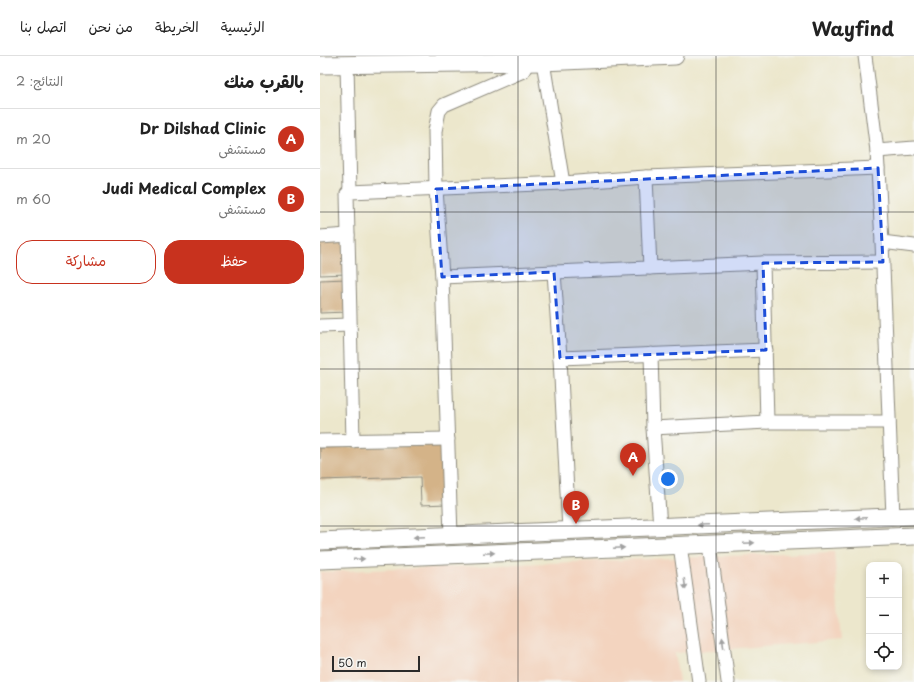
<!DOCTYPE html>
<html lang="ar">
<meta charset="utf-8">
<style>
:root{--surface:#fff;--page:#f2f2f2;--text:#222;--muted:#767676;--line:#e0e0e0;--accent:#c8321e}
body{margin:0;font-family:"Playpen Sans","Playpen Sans Arabic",sans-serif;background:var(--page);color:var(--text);direction:rtl}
.controls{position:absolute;right:12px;bottom:12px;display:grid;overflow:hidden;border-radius:8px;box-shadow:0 2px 6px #0003}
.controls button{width:36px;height:36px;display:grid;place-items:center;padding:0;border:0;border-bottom:1px solid var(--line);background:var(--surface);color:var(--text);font:20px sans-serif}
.scale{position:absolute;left:12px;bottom:10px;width:88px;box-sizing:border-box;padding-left:4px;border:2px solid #2b2b2b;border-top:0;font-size:11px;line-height:14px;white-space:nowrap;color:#2b2b2b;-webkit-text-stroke:3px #f6f6f2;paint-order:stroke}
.you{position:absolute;left:348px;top:423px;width:14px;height:14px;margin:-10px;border:3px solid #fff;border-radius:50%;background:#1a73e8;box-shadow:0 0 0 6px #1a73e833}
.badge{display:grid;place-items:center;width:26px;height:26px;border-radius:50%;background:var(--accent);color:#fff;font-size:13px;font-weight:700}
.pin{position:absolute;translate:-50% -33px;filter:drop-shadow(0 1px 2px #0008)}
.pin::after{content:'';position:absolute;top:21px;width:14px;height:12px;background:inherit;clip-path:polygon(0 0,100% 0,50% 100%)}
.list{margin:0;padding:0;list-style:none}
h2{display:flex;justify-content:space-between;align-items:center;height:52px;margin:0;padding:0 16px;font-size:17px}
h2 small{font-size:13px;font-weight:400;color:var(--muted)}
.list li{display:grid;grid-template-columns:26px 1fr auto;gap:12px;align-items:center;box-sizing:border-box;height:60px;padding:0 16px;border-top:1px solid var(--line)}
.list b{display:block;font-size:15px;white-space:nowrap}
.list p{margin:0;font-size:13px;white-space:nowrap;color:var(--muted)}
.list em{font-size:13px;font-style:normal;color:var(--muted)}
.actions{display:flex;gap:8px;padding:12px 16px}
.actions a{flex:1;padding:9px 0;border:1px solid var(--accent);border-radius:16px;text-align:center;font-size:14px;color:var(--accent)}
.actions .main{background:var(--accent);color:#fff}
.icon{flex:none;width:22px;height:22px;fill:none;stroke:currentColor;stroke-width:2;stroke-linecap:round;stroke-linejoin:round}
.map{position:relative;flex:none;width:594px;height:626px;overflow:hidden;direction:ltr}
header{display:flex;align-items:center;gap:24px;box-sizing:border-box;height:56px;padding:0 20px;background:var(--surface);border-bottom:1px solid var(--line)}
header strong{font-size:19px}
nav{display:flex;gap:22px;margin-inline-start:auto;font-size:14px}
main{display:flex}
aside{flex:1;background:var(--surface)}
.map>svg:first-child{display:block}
</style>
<header>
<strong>Wayfind</strong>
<nav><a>الرئيسية</a><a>الخريطة</a><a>من نحن</a><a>اتصل بنا</a></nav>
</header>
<main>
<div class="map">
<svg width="594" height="626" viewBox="0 0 594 626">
<rect width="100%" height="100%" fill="#f6f6f2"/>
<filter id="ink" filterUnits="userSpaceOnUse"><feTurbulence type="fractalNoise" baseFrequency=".025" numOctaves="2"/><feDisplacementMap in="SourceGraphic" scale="8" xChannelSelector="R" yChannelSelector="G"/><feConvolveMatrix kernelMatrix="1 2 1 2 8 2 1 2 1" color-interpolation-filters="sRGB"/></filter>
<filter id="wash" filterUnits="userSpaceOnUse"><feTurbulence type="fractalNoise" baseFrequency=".012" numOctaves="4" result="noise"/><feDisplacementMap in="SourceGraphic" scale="16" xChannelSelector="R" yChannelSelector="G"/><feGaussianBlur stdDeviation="0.9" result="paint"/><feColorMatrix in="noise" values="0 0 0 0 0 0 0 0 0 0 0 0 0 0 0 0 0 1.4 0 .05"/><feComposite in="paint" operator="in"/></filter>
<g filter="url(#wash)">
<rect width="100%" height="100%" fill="#ece7cc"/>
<polygon fill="#f3d4bf" points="514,496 522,584 355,597 359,626 0,626 0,516"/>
<g id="blocks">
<g fill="#d4b388">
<polygon points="0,184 26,184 27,218 0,219"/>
<polygon points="27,223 28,256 0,257 0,224"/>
<polygon points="124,388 127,448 101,449 100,421 0,424 0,392"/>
</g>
</g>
</g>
<g filter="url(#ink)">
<use href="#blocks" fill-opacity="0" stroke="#8c897c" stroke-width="1"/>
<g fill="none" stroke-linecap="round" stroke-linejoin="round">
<defs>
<g id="minor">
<polyline points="222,0 243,127"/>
<polyline points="545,0 557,95 562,186 573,461"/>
<polyline points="27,9 30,136"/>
<polyline points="557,95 594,92"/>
<polyline points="326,121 330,212"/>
<polyline points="0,181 28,179"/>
<polyline points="562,186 594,190"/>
<polyline points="443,207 447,366"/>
<polyline points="234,216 240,302 249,474"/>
<polyline points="122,221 443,207 563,206"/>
<polyline points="0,270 30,269"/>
<polyline points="331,298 333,372 340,471"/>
<polyline points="240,302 446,294"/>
<polyline points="333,372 447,366 569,366"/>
<polyline points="0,385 128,383"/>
<polyline points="33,385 27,138 30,136 243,127 326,121 558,112"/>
<polyline points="131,479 122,221 116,133 115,75 119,55 124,49 203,15 208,6"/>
<polyline points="390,488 408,626"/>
<polyline points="360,489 379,626"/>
</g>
<g id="major">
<polyline points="0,9 222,6 355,0"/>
<polyline points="0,485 594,460"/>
<polyline points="0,504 594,480"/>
</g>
</defs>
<use href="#minor" stroke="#8c897c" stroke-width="15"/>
<use href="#major" stroke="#8c897c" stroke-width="19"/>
<use href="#minor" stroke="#fff" stroke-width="13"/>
<use href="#major" stroke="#fff" stroke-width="17"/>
</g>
<defs><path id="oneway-solid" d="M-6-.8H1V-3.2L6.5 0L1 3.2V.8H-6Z"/></defs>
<g fill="#a0a0a0">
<use href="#oneway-solid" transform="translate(541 462) rotate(178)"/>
<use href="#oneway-solid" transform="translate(383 469) rotate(178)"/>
<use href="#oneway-solid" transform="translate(99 481) rotate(178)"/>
<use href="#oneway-solid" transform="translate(429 487) rotate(-2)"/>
<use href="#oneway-solid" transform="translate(299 492) rotate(-2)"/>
<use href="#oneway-solid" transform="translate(169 497) rotate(-2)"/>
<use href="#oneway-solid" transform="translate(39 503) rotate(-2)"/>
<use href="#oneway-solid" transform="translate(365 528) rotate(82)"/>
<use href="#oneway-solid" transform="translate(403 587) rotate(-97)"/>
</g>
</g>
<path fill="#1d4ed8" fill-opacity="0.2" stroke="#1d4ed8" stroke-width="3" stroke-dasharray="8 5" stroke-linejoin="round" d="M558,112L563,206L443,207L446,294L240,302L234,216L122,221L116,133Z"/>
<path fill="none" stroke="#2b2b2b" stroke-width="1" stroke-opacity="0.55" d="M198,0V626M396,0V626M0,156H594M0,313H594M0,470H594"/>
</svg>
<div class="controls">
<button>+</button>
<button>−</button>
<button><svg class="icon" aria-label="locate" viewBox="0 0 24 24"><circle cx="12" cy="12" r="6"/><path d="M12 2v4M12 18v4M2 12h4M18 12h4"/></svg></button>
</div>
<div class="scale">50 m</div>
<div class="you"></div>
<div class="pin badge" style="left:313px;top:420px">A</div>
<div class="pin badge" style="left:256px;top:468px">B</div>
</div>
<aside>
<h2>بالقرب منك<small>النتائج: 2</small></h2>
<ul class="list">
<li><span class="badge">A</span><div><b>Dr Dilshad Clinic</b><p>مستشفى</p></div><em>20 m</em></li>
<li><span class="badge">B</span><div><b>Judi Medical Complex</b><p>مستشفى</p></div><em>60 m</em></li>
</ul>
<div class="actions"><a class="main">حفظ</a><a>مشاركة</a></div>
</aside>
</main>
